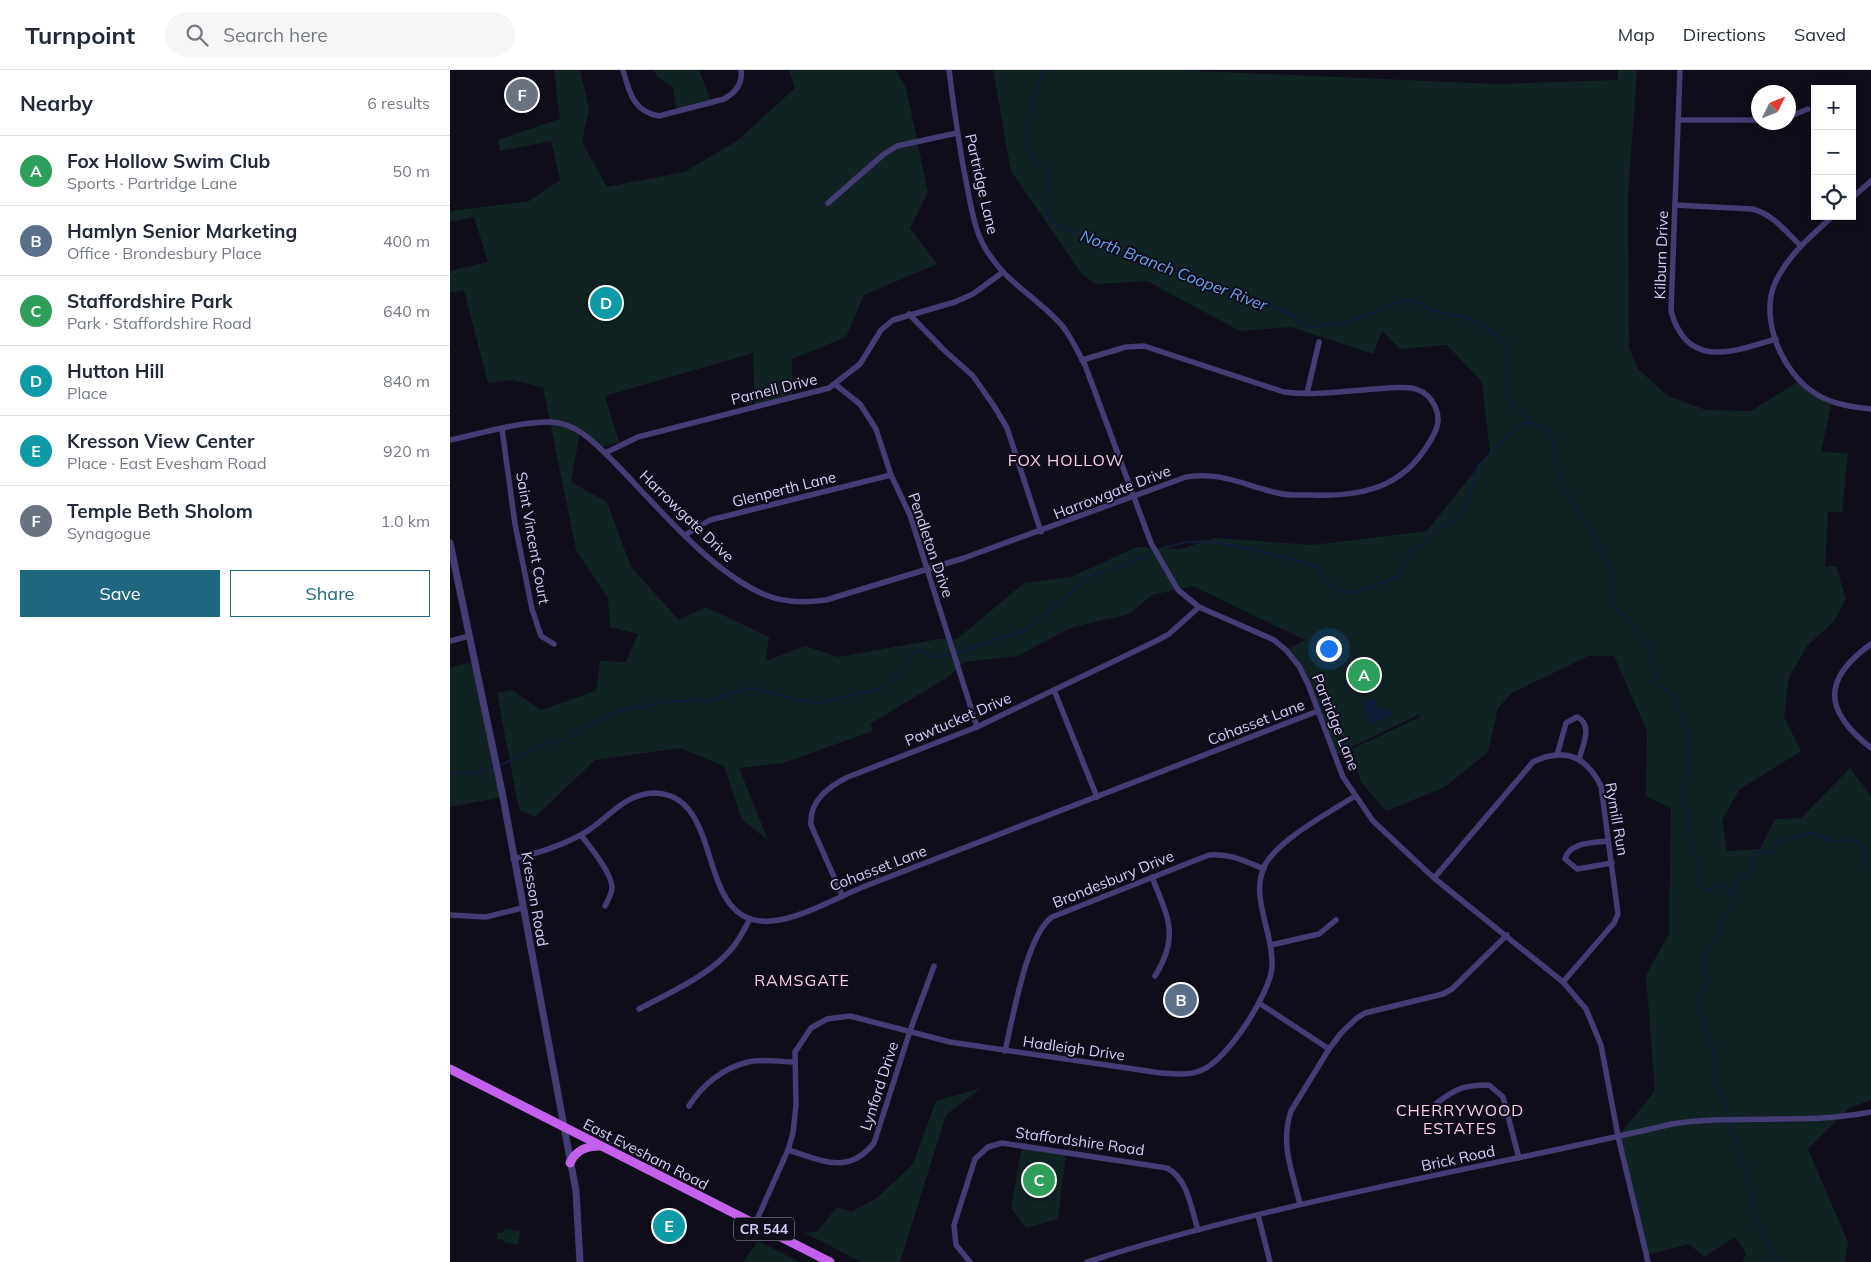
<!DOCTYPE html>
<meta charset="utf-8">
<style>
:root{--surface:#fff;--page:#f6f6f7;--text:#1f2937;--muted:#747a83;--line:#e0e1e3;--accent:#1e677e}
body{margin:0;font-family:Mulish,sans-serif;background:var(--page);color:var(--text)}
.controls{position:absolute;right:15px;top:15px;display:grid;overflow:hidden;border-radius:0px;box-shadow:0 2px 12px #0003}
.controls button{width:45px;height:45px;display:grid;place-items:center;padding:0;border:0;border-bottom:1px solid var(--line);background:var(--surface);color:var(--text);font:25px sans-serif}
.compass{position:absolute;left:1301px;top:15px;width:45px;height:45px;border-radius:50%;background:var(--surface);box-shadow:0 2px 12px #0003;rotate:47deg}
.you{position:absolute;left:878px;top:578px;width:18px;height:18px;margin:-12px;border:4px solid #fff;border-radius:50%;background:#1a73e8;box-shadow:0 0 0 8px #1a73e833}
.badge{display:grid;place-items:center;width:32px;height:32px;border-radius:50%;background:var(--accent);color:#fff;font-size:16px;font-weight:700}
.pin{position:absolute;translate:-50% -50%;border:2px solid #fff;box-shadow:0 1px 5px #0006}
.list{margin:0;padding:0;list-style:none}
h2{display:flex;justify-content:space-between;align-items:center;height:65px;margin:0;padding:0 20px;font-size:21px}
h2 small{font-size:16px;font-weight:400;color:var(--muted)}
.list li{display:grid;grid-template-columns:32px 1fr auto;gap:15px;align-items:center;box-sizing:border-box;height:70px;padding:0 20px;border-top:1px solid var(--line)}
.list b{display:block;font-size:19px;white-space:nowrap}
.list p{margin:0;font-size:16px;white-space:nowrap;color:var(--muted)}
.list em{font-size:16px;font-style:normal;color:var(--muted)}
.actions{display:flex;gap:10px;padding:15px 20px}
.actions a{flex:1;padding:11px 0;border:1px solid var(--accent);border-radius:0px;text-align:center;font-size:18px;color:var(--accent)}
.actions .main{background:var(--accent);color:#fff}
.icon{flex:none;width:28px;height:28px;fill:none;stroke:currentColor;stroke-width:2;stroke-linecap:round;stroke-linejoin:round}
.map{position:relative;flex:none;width:1421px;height:1192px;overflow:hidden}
header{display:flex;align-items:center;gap:30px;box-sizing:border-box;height:70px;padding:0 25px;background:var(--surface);border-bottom:1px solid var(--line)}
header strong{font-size:24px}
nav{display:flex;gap:28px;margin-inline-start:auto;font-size:18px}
.search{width:350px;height:45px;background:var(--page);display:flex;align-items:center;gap:12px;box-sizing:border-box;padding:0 18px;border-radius:28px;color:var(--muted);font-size:19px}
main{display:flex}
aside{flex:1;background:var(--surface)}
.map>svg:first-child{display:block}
</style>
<header>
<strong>Turnpoint</strong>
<div class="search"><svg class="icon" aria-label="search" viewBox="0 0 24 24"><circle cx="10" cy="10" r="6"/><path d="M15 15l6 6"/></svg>Search here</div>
<nav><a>Map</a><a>Directions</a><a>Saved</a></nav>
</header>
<main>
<aside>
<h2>Nearby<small>6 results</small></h2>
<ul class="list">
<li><span class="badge" style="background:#2e9e5b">A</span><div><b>Fox Hollow Swim Club</b><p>Sports · Partridge Lane</p></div><em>50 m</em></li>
<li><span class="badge" style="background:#5c6f8a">B</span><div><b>Hamlyn Senior Marketing</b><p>Office · Brondesbury Place</p></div><em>400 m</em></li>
<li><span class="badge" style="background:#2e9e5b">C</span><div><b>Staffordshire Park</b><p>Park · Staffordshire Road</p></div><em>640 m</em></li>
<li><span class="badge" style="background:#0f9aa8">D</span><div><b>Hutton Hill</b><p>Place</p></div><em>840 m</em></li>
<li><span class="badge" style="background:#0f9aa8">E</span><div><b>Kresson View Center</b><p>Place · East Evesham Road</p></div><em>920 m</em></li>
<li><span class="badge" style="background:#6b7280">F</span><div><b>Temple Beth Sholom</b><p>Synagogue</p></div><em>1.0 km</em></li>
</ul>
<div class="actions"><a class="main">Save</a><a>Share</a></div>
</aside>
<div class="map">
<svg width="1421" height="1192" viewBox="0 0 1421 1192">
<rect width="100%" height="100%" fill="#100d1a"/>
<g fill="#112223">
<polygon points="104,0 130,0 139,38 132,72 157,117 234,102 287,71 345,18 339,0 446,0 456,18 478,122 460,158 487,194 414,225 396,267 342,289 342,329 305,337 303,283 155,326 169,372 150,378 130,361 121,412 157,432 181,497 229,550 256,537 319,567 316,591 355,576 388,587 489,569 507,569 574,513 621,507 687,477 731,479 765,468 863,475 977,461 1040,382 1032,312 997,275 950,279 932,261 923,284 841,257 790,261 697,211 645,214 631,203 561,101 543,0 727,0 1046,14 1168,10 1168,0 1187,0 1178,128 1179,277 1188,299 1218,326 1256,340 1301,341 1349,311 1382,332 1371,381 1398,384 1392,442 1378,442 1375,497 1386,496 1396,529 1384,551 1357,576 1339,607 1334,647 1351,681 1289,720 1272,750 1277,781 1310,779 1325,749 1351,748 1400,698 1421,726 1421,1030 1399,1038 1358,1079 1398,1172 1395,1192 1293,1192 1296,1183 1285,1167 1254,1187 1239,1174 1196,1185 1170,1064 1205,1021 1196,905 1219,864 1221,738 1196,726 1197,661 1164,586 1138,586 1062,623 1048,638 1038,682 995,717 936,741 911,712 902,679 970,647 970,644 885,685 858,614 836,580 855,570 743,516 702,525 679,544 623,557 567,586 515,592 498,607 420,654 423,661 333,693 289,698 318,770 292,750 274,696 230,678 145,690 85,747 69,739 47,623 62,620 91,640 146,621 150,591 176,592 188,564 160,557 158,528 126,480 93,317 62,310 38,313 14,220 0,223 0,201 38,192 24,147 0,152 0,141 79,131 110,110 101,71 50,81 48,70 110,49"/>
<polygon points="203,0 249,0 263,36 227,42 223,17 208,7"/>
<polygon points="24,592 53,727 0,737 0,597"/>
<polygon points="531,1018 496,1045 450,1192 412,1192 355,1163 368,1161 387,1137 401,1142 427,1128 463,1094 486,1031"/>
<polygon points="572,1076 616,1082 608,1149 576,1158 561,1138"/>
<polygon points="56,1159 70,1161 68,1175 53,1172 54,1170 47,1169 47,1162 51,1163"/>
<polygon points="308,1171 349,1192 293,1192"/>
</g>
<polygon fill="#121d39" points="924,628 930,641 938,638 942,646 922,654 913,632"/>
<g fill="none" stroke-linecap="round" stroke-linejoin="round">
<g stroke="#121d39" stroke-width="2">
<path d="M593,0C587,18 568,72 582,89C586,94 593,96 597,102L595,139L598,147L610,156L640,170L683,187L724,199L813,232L845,247L860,258L902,251L956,230L965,231L986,242L1015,247L1045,263L1056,273L1058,325L1061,333L1073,343L1078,353"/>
<polyline points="712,478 736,472 758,471 801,479 856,493 868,499 882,517 891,522 906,522 930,514 950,505 960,483 973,474 986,459 1005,450 1021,423 1028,396 1058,365 1075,353 1093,355 1102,366 1105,390 1112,414 1157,490 1162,506 1161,532 1184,555 1199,575 1204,596 1204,612 1222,623 1240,668 1234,728 1243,780 1250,793 1250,816 1258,821 1273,814 1283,821"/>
<polyline points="507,583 576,560 642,505 669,497 698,485"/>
<polyline points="51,695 92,675 115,670 152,648 182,637 196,637 210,632 263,630 296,618 306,618 343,629 369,633 431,619 443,610 461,585 469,580 488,587 501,585"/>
<polyline points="0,703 22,704 40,699"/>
<path d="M1329,1192L1317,1176L1304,1141L1296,1100L1284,1067L1278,1041L1266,1015L1263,978L1254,958L1250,940L1249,930L1258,908L1254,896V884L1257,877L1267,869L1273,845L1284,836C1281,819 1287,808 1303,799L1302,787L1309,781L1320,783L1326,773L1330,770L1364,763L1382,771L1406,770L1416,778L1413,792L1421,795"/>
</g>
<g stroke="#443d73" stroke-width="5.5">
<path d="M173,0C179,21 183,42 209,46L274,29C285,23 293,14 291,0"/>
<path d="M499,0C504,39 509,78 517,116C522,141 525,166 541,187C560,215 593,232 614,258C622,269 628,282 635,295L701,473L728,520L749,537L824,570L836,580L849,596L858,614L893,707L923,751L984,808L1113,912L1136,939L1151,975L1168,1066L1198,1192"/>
<path d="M1230,0L1221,241C1237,300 1283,282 1326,269"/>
<polyline points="1338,47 1358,39"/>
<polyline points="1229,50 1308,50"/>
<polyline points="1402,128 1421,111"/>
<polyline points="378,133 434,84 447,76 507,63"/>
<path d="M1225,135L1302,139C1323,144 1335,161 1350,175"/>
<path d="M1383,146C1361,166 1338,185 1325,213C1309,250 1333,304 1366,324C1382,334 1402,337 1421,339"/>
<polyline points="459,244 494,280 523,306 544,336 557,358 591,462"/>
<polyline points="386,315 410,334 426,359 441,405 460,445 527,657"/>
<polyline points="857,323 869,272"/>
<polyline points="52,359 65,454 82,539 91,566 104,574"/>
<path d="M0,370C29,364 71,351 101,352C128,353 148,376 166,394C207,436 259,500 313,524C333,533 355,533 376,530L514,488L736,407C772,401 795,416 828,423C839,426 852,425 863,425C918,427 959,415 985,362C993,346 984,325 966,319C953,316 938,318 925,319C895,321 863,326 834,322L694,276L676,277L632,290"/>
<polyline points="155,383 188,367 379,318 410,294 431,260 443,250 505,232 523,224 553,202"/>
<polyline points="235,465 260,450 441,405"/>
<polyline points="0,571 19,566"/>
<path d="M1421,574C1371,610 1374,641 1421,678"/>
<polyline points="604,620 647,727"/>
<path d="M1107,685L1116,653L1127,647C1144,655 1132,676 1129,690"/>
<path d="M131,765C140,777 161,802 162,817C162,824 158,830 155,836"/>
<path d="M1158,771C1144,773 1119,772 1115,789L1127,799L1162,793"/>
<path d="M63,789C86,784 110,776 131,765C157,751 173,723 205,723C277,725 243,858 321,851C350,849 386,828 413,817L868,641"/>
<path d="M702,807C718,848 730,865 705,906"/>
<path d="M984,808L1083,692C1114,677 1136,686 1151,716L1168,844L1164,853L1113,912"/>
<path d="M392,825L361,755C359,731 378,717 398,707L527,657L706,571L719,564L749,537"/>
<polyline points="0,845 36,847 72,838"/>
<polyline points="821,875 869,864 886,850"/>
<polyline points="809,933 879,979"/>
<path d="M189,939C221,922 261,905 284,876C290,868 295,858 300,849"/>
<path d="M555,981C563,948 576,866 602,847L759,785C780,783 795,791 814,799"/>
<path d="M987,1033C1006,1018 1015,1015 1039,1015L1053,1027L1069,1088"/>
<path d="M239,1036C252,1015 273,998 298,992C312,988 330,992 345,992"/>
<path d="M338,1080C371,1090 398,1106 424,1073L460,961L484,896"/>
<path d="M850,1134C842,1101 830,1074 841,1041L879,979L892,962L907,948L915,943L993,924L1002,919L1057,865"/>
<polyline points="808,1145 820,1192"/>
<path d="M305,1154L338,1080L343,1063L346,1035L345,982L361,958L377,949L400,946L500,972L711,1003C724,1004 739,1006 752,1000C777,990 821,923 822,896C824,863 799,827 815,795C828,770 880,742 905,726"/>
<path d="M520,1192L506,1175L504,1155L525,1089L538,1077L552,1073L717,1098C738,1109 741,1138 748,1160"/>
<path d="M637,1192C828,1131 1027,1100 1222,1054C1288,1044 1355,1055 1421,1042"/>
</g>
<polyline stroke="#443d73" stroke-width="7" points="0,473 53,727 126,1121 130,1192"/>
<g stroke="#c361eb" stroke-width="9">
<polyline points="0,999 380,1192"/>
<path d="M120,1093C126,1080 136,1076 150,1076"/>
</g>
</g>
<g text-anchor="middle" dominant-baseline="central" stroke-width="4" stroke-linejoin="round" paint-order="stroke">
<rect fill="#100d1a" stroke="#9a93b5" stroke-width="1" x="284" y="1147.5" width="60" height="23" rx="4"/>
<g font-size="14" font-weight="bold" fill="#d5ccf8">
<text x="314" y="1159">CR 544</text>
</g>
<g font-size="15" fill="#d5ccf8" stroke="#100d1a">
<text transform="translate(532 114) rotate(77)">Partridge Lane</text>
<text transform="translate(1211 185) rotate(-88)">Kilburn Drive</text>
<text transform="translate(324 319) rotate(-14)">Parnell Drive</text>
<text transform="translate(334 419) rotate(-14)">Glenperth Lane</text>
<text transform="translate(662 422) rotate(-21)">Harrowgate Drive</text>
<text transform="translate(237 446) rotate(44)">Harrowgate Drive</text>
<text transform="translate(83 468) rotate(80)">Saint Vincent Court</text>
<text transform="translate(481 475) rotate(71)">Pendleton Drive</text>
<text transform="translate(508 649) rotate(-23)">Pawtucket Drive</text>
<text transform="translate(806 652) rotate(-21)">Cohasset Lane</text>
<text transform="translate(886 652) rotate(68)">Partridge Lane</text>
<text transform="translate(1167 749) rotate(80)">Rymill Run</text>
<text transform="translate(428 798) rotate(-21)">Cohasset Lane</text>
<text transform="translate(663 809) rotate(-22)">Brondesbury Drive</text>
<text transform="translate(85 829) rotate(80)">Kresson Road</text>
<text transform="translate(624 978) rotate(8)">Hadleigh Drive</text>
<text transform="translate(429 1016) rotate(-72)">Lynford Drive</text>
<text transform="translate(630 1071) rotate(8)">Staffordshire Road</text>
<text transform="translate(196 1084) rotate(27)">East Evesham Road</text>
<text transform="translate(1008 1088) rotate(-12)">Brick Road</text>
</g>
<g font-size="16" font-style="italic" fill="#67a2eb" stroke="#100d1a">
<text transform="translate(724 200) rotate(21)">North Branch Cooper River</text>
</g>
<g font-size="16" letter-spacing="1" fill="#f9cee5" stroke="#100d1a">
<text x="616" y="390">FOX HOLLOW</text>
<text x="352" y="910">RAMSGATE</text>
<text x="1010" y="1040">CHERRYWOOD<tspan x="1010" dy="18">ESTATES</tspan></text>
</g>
</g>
</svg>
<div class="controls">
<button>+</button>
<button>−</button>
<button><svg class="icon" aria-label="locate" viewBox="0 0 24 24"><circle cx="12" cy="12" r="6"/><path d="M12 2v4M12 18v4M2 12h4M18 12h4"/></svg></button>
</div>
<svg class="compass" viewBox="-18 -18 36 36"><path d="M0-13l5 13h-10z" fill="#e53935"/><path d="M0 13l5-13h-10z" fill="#747a83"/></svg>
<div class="you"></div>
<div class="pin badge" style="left:914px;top:605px;background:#2e9e5b">A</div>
<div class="pin badge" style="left:731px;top:930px;background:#5c6f8a">B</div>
<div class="pin badge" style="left:589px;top:1110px;background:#2e9e5b">C</div>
<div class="pin badge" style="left:156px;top:233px;background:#0f9aa8">D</div>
<div class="pin badge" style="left:219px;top:1156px;background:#0f9aa8">E</div>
<div class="pin badge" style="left:72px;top:25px;background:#6b7280">F</div>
</div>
</main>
